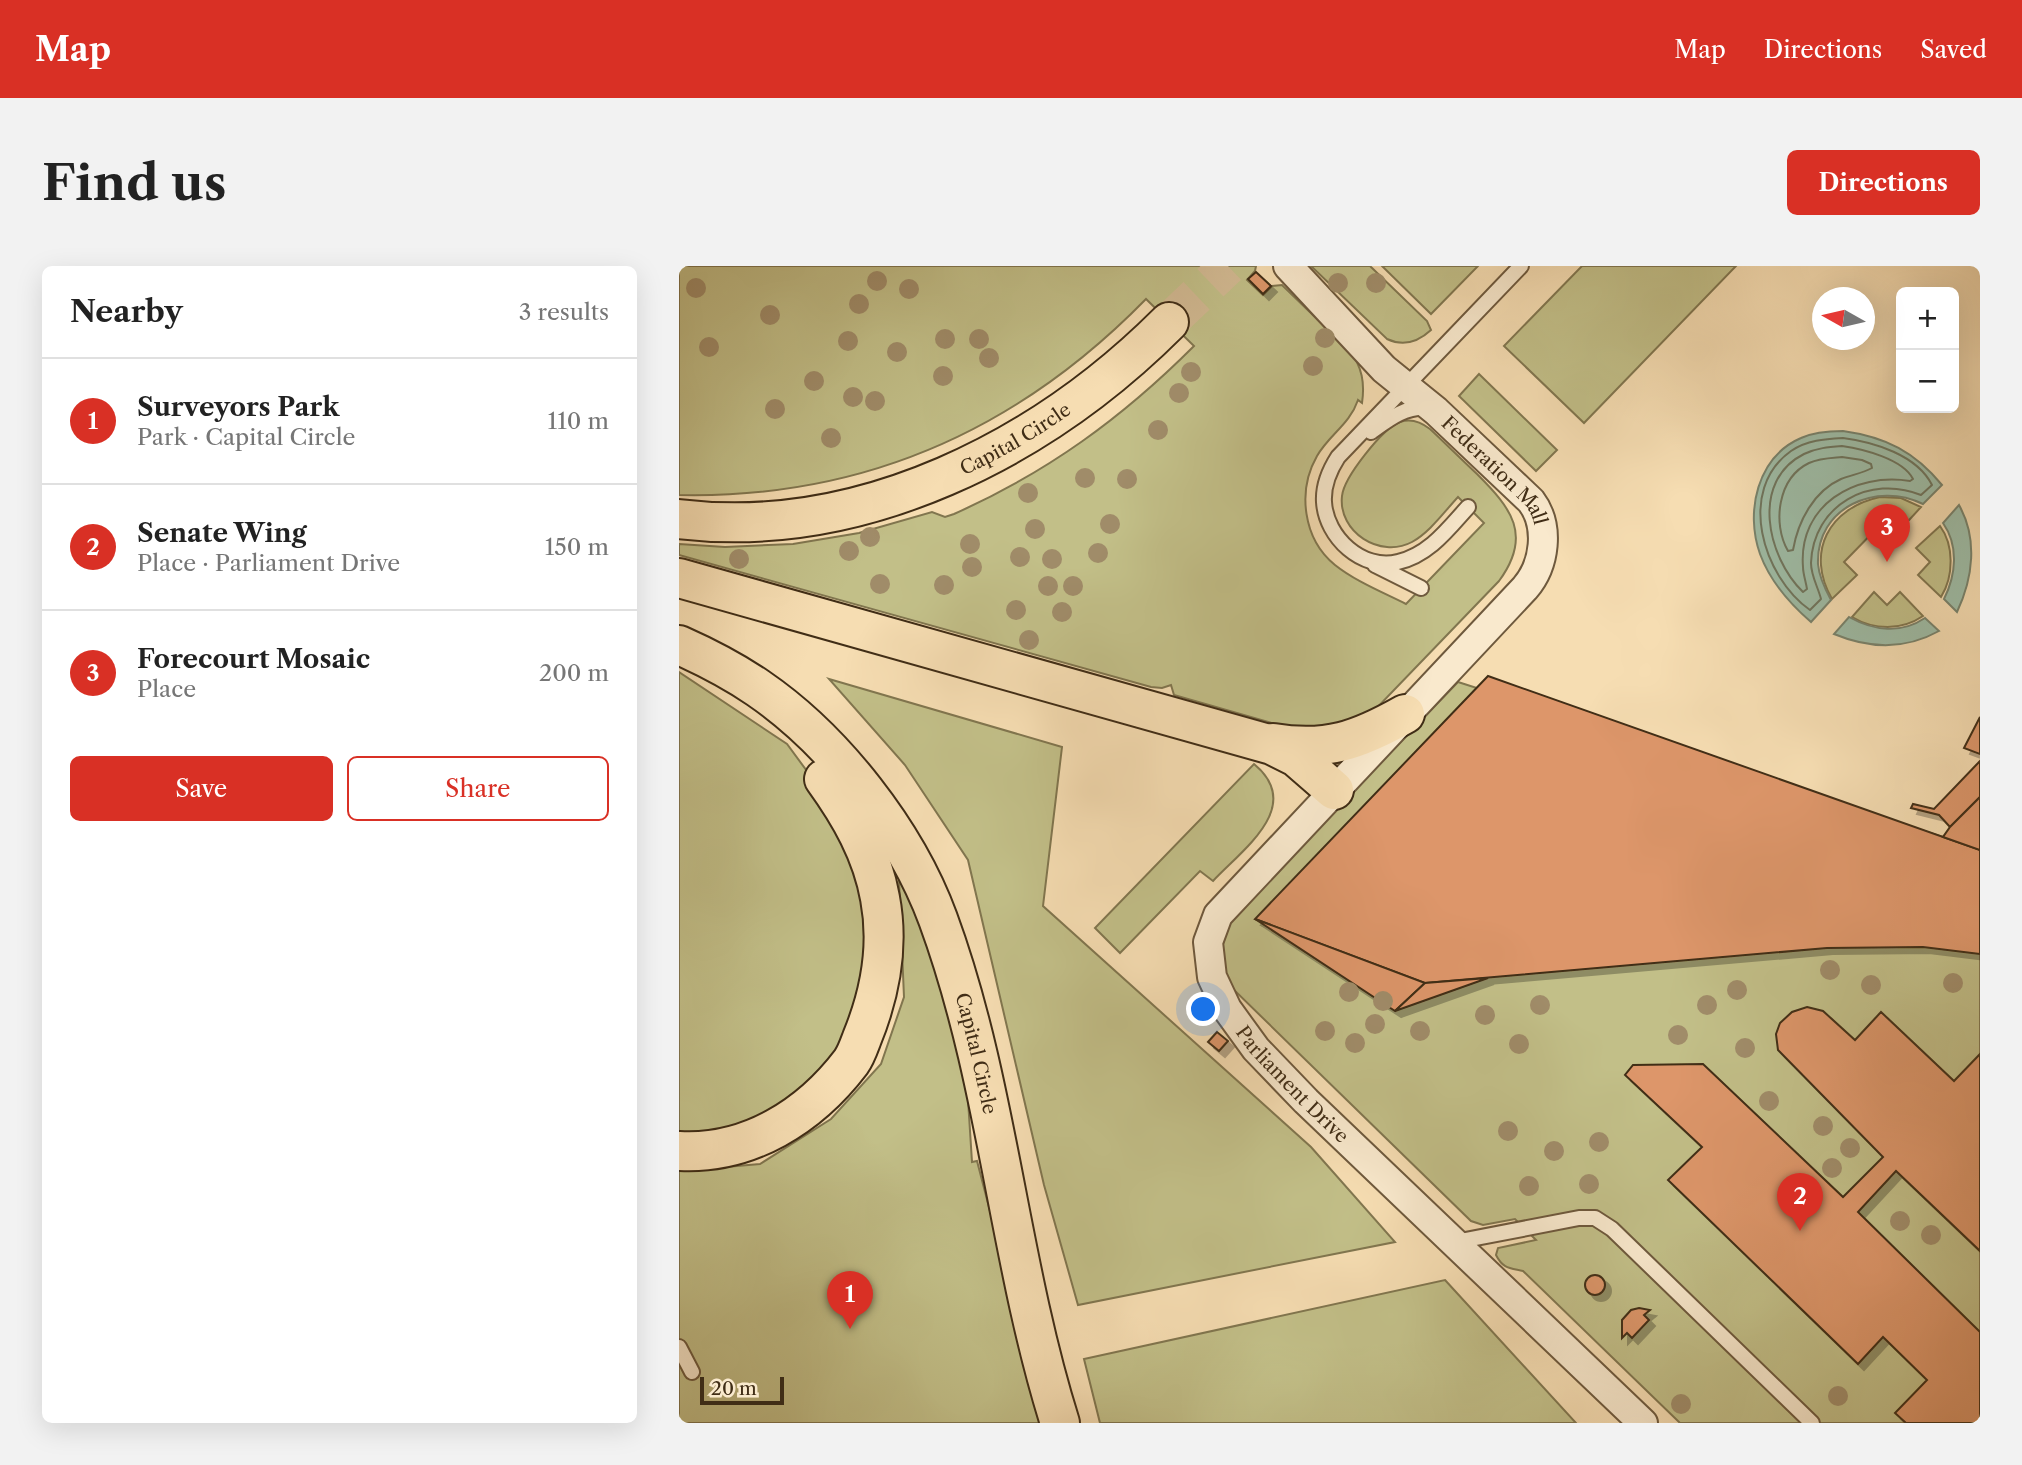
<!DOCTYPE html>
<meta charset="utf-8">
<style>
:root{--surface:#fff;--page:#f2f2f2;--text:#222;--muted:#767676;--line:#e0e0e0;--accent:#d93025}
body{margin:0;font-family:"Libre Caslon Text",serif;background:var(--page);color:var(--text)}
.controls{position:absolute;right:21px;top:21px;display:grid;overflow:hidden;border-radius:10px;box-shadow:0 7px 28px #0002}
.controls button{width:63px;height:63px;display:grid;place-items:center;padding:0;border:0;border-bottom:2px solid var(--line);background:var(--surface);color:var(--text);font:35px sans-serif}
.compass{position:absolute;left:1133px;top:21px;width:63px;height:63px;border-radius:50%;background:var(--surface);box-shadow:0 7px 28px #0002;rotate:278deg}
.scale{position:absolute;left:21px;bottom:18px;width:84px;box-sizing:border-box;padding-left:7px;border:4px solid #402d16;border-top:0;font-size:19px;line-height:24px;white-space:nowrap;color:#402d16;-webkit-text-stroke:5px #f9e9cd;paint-order:stroke}
.you{position:absolute;left:525px;top:744px;width:24px;height:24px;margin:-18px;border:5px solid #fff;border-radius:50%;background:#1a73e8;box-shadow:0 0 0 10px #1a73e833}
.badge{display:grid;place-items:center;width:46px;height:46px;border-radius:50%;background:var(--accent);color:#fff;font-size:23px;font-weight:700}
.pin{position:absolute;translate:-50% -58px;filter:drop-shadow(0 2px 4px #0008)}
.pin::after{content:'';position:absolute;top:37px;width:24px;height:21px;background:inherit;clip-path:polygon(0 0,100% 0,50% 100%)}
.list{margin:0;padding:0;list-style:none}
h2{display:flex;justify-content:space-between;align-items:center;height:91px;margin:0;padding:0 28px;font-size:30px}
h2 small{font-size:23px;font-weight:400;color:var(--muted)}
.list li{display:grid;grid-template-columns:46px 1fr auto;gap:21px;align-items:center;box-sizing:border-box;height:126px;padding:0 28px;border-top:2px solid var(--line)}
.list b{display:block;font-size:26px;white-space:nowrap}
.list p{margin:0;font-size:23px;white-space:nowrap;color:var(--muted)}
.list em{font-size:23px;font-style:normal;color:var(--muted)}
.actions{display:flex;gap:14px;padding:21px 28px}
.actions a{flex:1;padding:16px 0;border:2px solid var(--accent);border-radius:10px;text-align:center;font-size:24px;color:var(--accent)}
.actions .main{background:var(--accent);color:#fff}
.map{position:relative;flex:none;width:1301px;height:1157px;overflow:hidden;border-radius:10px}
header{display:flex;align-items:center;gap:42px;box-sizing:border-box;height:98px;padding:0 35px;background:var(--accent);color:#fff}
header strong{font-size:33px}
nav{display:flex;gap:38px;margin-inline-start:auto;font-size:24px}
.intro{display:flex;align-items:center;justify-content:space-between;box-sizing:border-box;height:168px;padding:0 42px}
h1{margin:0;font-size:49px}
.button{padding:18px 32px;border-radius:10px;background:var(--accent);color:#fff;font-size:24px;font-weight:700}
main{display:flex;gap:42px;padding:0 42px}
aside{flex:1;background:var(--surface);border-radius:10px;box-shadow:0 7px 28px #0002}
.map>svg:first-child{display:block}
</style>
<header>
<strong>Map</strong>
<nav><a>Map</a><a>Directions</a><a>Saved</a></nav>
</header>
<div class="intro"><h1>Find us</h1><a class="button">Directions</a></div>
<main>
<aside>
<h2>Nearby<small>3 results</small></h2>
<ul class="list">
<li><span class="badge">1</span><div><b>Surveyors Park</b><p>Park · Capital Circle</p></div><em>110 m</em></li>
<li><span class="badge">2</span><div><b>Senate Wing</b><p>Place · Parliament Drive</p></div><em>150 m</em></li>
<li><span class="badge">3</span><div><b>Forecourt Mosaic</b><p>Place</p></div><em>200 m</em></li>
</ul>
<div class="actions"><a class="main">Save</a><a>Share</a></div>
</aside>
<div class="map">
<svg width="1301" height="1157" viewBox="0 0 1301 1157">
<defs>
<filter id="shadow"><feDropShadow dx="6" dy="6" stdDeviation="0" flood-color="#0004"/></filter>
</defs>
<rect width="100%" height="100%" fill="#f6ddb2"/>
<filter id="stains"><feTurbulence type="fractalNoise" baseFrequency=".00286" numOctaves="4"/><feColorMatrix values="0 0 0 0 .2 0 0 0 0 .09 0 0 0 0 .02 0 0 0 .5 -.17"/></filter>
<radialGradient id="worn" r=".72"><stop offset=".6" stop-color="#630" stop-opacity="0"/><stop offset="1" stop-color="#630" stop-opacity=".3"/></radialGradient>
<g fill="#c2bf88" stroke="#81764f" stroke-width="2">
<path d="M0,0H577L576,5L568,14L584,29L593,20L603,19L671,85C683,101 686,117 683,137L679,134C671,158 650,169 638,190C618,225 624,273 656,299C676,315 703,326 727,338L805,257L779,231C765,246 751,266 733,276C701,293 659,266 663,230C665,211 704,162 721,156C732,152 742,156 751,163C767,178 782,193 798,208C832,242 854,269 820,315L690,450L682,456L621,465L495,429L492,419L483,422L472,421L0,289V278L46,281L114,278L180,267L253,246L266,251L275,248C369,206 443,152 515,80L467,33C339,164 184,233 0,229Z"/>
<path d="M632,0H691L748,55L752,64C739,76 725,81 708,73Z"/>
<polygon points="703,0 799,0 752,48"/>
<polygon points="903,0 1057,0 905,157 825,80"/>
<polygon points="800,108 878,184 857,205 780,130"/>
<path d="M1201,231L1222,232L1242,241L1220,265L1207,253L1165,296L1178,309L1153,333C1126,286 1150,242 1201,231Z"/>
<path d="M1261,260C1275,279 1275,310 1262,331L1239,309L1251,296L1237,282Z"/>
<path d="M1195,326L1208,339L1221,326L1244,350C1222,365 1195,364 1173,351Z"/>
<polygon points="0,406 108,478 178,573 200,677 180,776 121,837 49,873 0,872"/>
<polygon points="150,413 383,481 364,640 632,881 716,976 399,1039 365,919 289,594 226,499"/>
<path d="M779,416L1264,571L1301,531V1157H1001L844,1005C831,1002 824,1003 817,989L819,982L857,974L836,953L804,959L792,955L552,721C537,693 542,676 555,649Z"/>
<path d="M575,498C626,540 564,583 534,615L521,605L441,687L416,662Z"/>
<polygon points="220,614 247,652 288,818 293,896 298,895 366,1157 0,1157 0,905 81,898 152,853 202,798 225,731"/>
<polygon points="766,1014 897,1157 421,1157 405,1093"/>
</g>
<g fill="#9ebda7" stroke="#78836d" stroke-width="2">
<path d="M1164,165C1207,171 1236,186 1263,219L1244,238C1198,215 1137,241 1139,298C1140,311 1146,323 1152,334L1132,356C1110,337 1091,315 1081,288C1066,246 1078,191 1122,172C1135,166 1149,165 1164,165Z"/>
<path d="M1280,239C1299,273 1294,312 1278,346L1265,333C1277,309 1280,280 1264,257Z"/>
<path d="M1170,351C1195,365 1222,368 1246,352L1260,365C1226,384 1191,383 1155,368Z"/>
</g>
<g fill="none" stroke-linecap="round" stroke-linejoin="round">
<g stroke="#6f755e" stroke-width="2">
<path d="M1164,172C1195,176 1238,189 1253,219L1242,229C1191,208 1134,239 1132,297C1132,310 1139,321 1142,333L1131,344C1084,311 1057,224 1112,185C1128,174 1146,173 1164,172Z"/>
<path d="M1163,180C1184,183 1224,193 1234,213L1231,215C1176,206 1119,239 1124,301C1124,308 1127,316 1128,323L1124,326C1088,291 1071,215 1125,188C1137,182 1150,181 1163,180Z"/>
<path d="M1163,191L1183,194L1192,198L1193,202C1184,207 1172,209 1162,213C1135,225 1119,255 1114,284L1109,285C1093,257 1099,212 1130,197C1141,192 1152,192 1163,191Z"/>
</g>
</g>
<g fill="#dd966a" stroke="#402d16" stroke-width="2" filter="url(#shadow)">
<polygon points="577,6 592,20 584,28 569,13"/>
<polygon points="809,410 1301,584 1301,688 1244,681 1148,682 746,717 576,653"/>
<polygon points="1301,451 1301,488 1285,482"/>
<polygon points="1301,495 1301,531 1271,561 1260,549 1232,542 1234,538 1255,543"/>
<polygon points="1301,531 1301,584 1264,571 1271,561"/>
<polygon points="576,653 746,717 716,745"/>
<polygon points="809,712 716,745 746,717"/>
<polygon points="1128,741 1144,745 1176,774 1202,746 1275,815 1301,788 1301,985 1217,905 1179,946 1301,1066 1301,1157 1227,1157 1216,1147 1248,1114 1204,1071 1179,1098 989,914 1023,881 946,809 954,799 1024,798 1164,931 1204,891 1099,784 1097,768 1101,757 1113,746"/>
<polygon points="538,766 549,775 540,785 529,776"/>
<circle cx="916" cy="1019" r="10"/>
<polygon points="960,1042 971,1044 965,1049 970,1054 953,1072 948,1067 943,1072 943,1054 952,1044"/>
</g>
<g fill="none" stroke-linecap="round" stroke-linejoin="round">
<polyline stroke="#d2ba93" stroke-width="38" stroke-dasharray="38 19" stroke-linecap="butt" points="490,56 549,0"/>
<defs>
<g id="lane">
<path d="M692,166C710,153 726,140 749,142"/>
<path d="M789,241C769,263 750,289 719,296C683,305 647,271 645,236C644,220 650,205 659,191L842,0"/>
<polyline points="696,299 742,322"/>
<polyline points="776,976 900,952 916,952 933,963 1133,1157"/>
<polyline points="0,1081 13,1106"/>
</g>
<g id="street">
<path id="s1" d="M609,0L705,103L757,145L852,235C871,260 866,299 846,322L539,649L529,676L533,711L548,743L577,783L627,835L964,1157"/>
</g>
<g id="highway">
<path id="s2" d="M0,253C183,275 363,183 490,56"/>
<polyline points="0,312 593,479 617,491 655,524"/>
<path id="s3" d="M0,379C27,391 54,405 79,422C155,474 227,566 259,653C319,816 329,992 381,1157"/>
<path d="M594,477C648,486 680,474 726,448"/>
<path d="M0,885C70,889 131,850 172,796C177,789 180,780 183,772C201,728 210,679 201,632C193,587 171,549 145,513"/>
</g>
</defs>
<use href="#lane" stroke="#6e593d" stroke-width="18"/>
<use href="#street" stroke="#6e593d" stroke-width="32"/>
<use href="#highway" stroke="#402d16" stroke-width="42"/>
<use href="#lane" stroke="#f9e9cd" stroke-width="14"/>
<use href="#street" stroke="#f9e9cd" stroke-width="28"/>
<use href="#highway" stroke="#f6ddb2" stroke-width="38"/>
</g>
<g fill="#a08c69">
<circle cx="198" cy="15" r="10"/>
<circle cx="659" cy="17" r="10"/>
<circle cx="697" cy="17" r="10"/>
<circle cx="17" cy="22" r="10"/>
<circle cx="230" cy="23" r="10"/>
<circle cx="180" cy="38" r="10"/>
<circle cx="91" cy="49" r="10"/>
<circle cx="646" cy="72" r="10"/>
<circle cx="266" cy="73" r="10"/>
<circle cx="300" cy="73" r="10"/>
<circle cx="169" cy="75" r="10"/>
<circle cx="30" cy="81" r="10"/>
<circle cx="218" cy="86" r="10"/>
<circle cx="310" cy="92" r="10"/>
<circle cx="634" cy="100" r="10"/>
<circle cx="512" cy="106" r="10"/>
<circle cx="264" cy="110" r="10"/>
<circle cx="135" cy="115" r="10"/>
<circle cx="500" cy="127" r="10"/>
<circle cx="174" cy="131" r="10"/>
<circle cx="196" cy="135" r="10"/>
<circle cx="96" cy="143" r="10"/>
<circle cx="479" cy="164" r="10"/>
<circle cx="152" cy="172" r="10"/>
<circle cx="406" cy="212" r="10"/>
<circle cx="448" cy="213" r="10"/>
<circle cx="349" cy="227" r="10"/>
<circle cx="431" cy="258" r="10"/>
<circle cx="356" cy="263" r="10"/>
<circle cx="191" cy="271" r="10"/>
<circle cx="291" cy="278" r="10"/>
<circle cx="170" cy="285" r="10"/>
<circle cx="419" cy="287" r="10"/>
<circle cx="341" cy="291" r="10"/>
<circle cx="60" cy="293" r="10"/>
<circle cx="373" cy="293" r="10"/>
<circle cx="293" cy="301" r="10"/>
<circle cx="201" cy="318" r="10"/>
<circle cx="265" cy="319" r="10"/>
<circle cx="369" cy="320" r="10"/>
<circle cx="394" cy="320" r="10"/>
<circle cx="337" cy="344" r="10"/>
<circle cx="383" cy="346" r="10"/>
<circle cx="350" cy="374" r="10"/>
<circle cx="1151" cy="704" r="10"/>
<circle cx="1274" cy="717" r="10"/>
<circle cx="1192" cy="719" r="10"/>
<circle cx="1058" cy="724" r="10"/>
<circle cx="670" cy="726" r="10"/>
<circle cx="704" cy="735" r="10"/>
<circle cx="861" cy="739" r="10"/>
<circle cx="1028" cy="739" r="10"/>
<circle cx="806" cy="749" r="10"/>
<circle cx="696" cy="758" r="10"/>
<circle cx="646" cy="765" r="10"/>
<circle cx="741" cy="765" r="10"/>
<circle cx="999" cy="769" r="10"/>
<circle cx="676" cy="777" r="10"/>
<circle cx="840" cy="778" r="10"/>
<circle cx="1066" cy="782" r="10"/>
<circle cx="1090" cy="835" r="10"/>
<circle cx="1144" cy="860" r="10"/>
<circle cx="829" cy="865" r="10"/>
<circle cx="920" cy="876" r="10"/>
<circle cx="1171" cy="882" r="10"/>
<circle cx="875" cy="885" r="10"/>
<circle cx="1153" cy="902" r="10"/>
<circle cx="910" cy="918" r="10"/>
<circle cx="850" cy="920" r="10"/>
<circle cx="1221" cy="955" r="10"/>
<circle cx="1252" cy="969" r="10"/>
<circle cx="1159" cy="1130" r="10"/>
<circle cx="1002" cy="1138" r="10"/>
</g>
<g text-anchor="middle" dominant-baseline="central" stroke-width="6" stroke-linejoin="round" paint-order="stroke">
<g font-size="19" fill="#402d16" stroke="#f9e9cd">
<text stroke="none"><textPath href="#s2" startOffset="352">Capital Circle</textPath></text>
<text stroke="none"><textPath href="#s1" startOffset="292">Federation Mall</textPath></text>
<text stroke="none"><textPath href="#s3" startOffset="527">Capital Circle</textPath></text>
<text stroke="none"><textPath href="#s1" startOffset="1080">Parliament Drive</textPath></text>
</g>
</g>
<rect width="100%" height="100%" filter="url(#stains)"/>
<rect width="100%" height="100%" fill="url(#worn)"/>
</svg>
<div class="controls">
<button>+</button>
<button>−</button>
</div>
<svg class="compass" viewBox="-18 -18 36 36"><path d="M0-13l5 13h-10z" fill="#e53935"/><path d="M0 13l5-13h-10z" fill="#767676"/></svg>
<div class="scale">20 m</div>
<div class="you"></div>
<div class="pin badge" style="left:171px;top:1063px">1</div>
<div class="pin badge" style="left:1121px;top:965px">2</div>
<div class="pin badge" style="left:1208px;top:296px">3</div>
</div>
</main>
